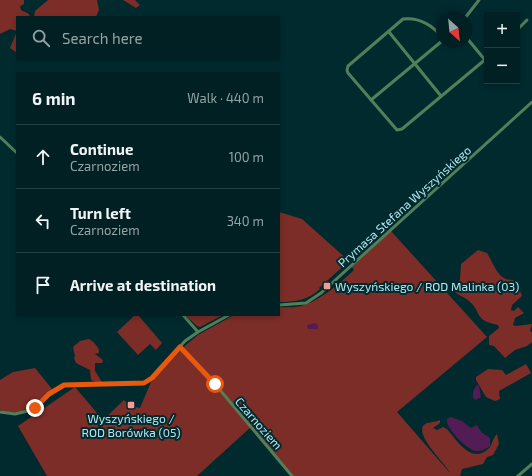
<!DOCTYPE html>
<meta charset="utf-8">
<style>
:root{--surface:#012023;--page:#0b282b;--text:#f1f3f6;--muted:#96a3a6;--line:#233e41}
body{margin:0;font-family:"Exo 2",sans-serif;background:var(--page);color:var(--text)}
.controls{position:absolute;right:12px;top:12px;display:grid;overflow:hidden;border-radius:0px;box-shadow:0 2px 6px #0003}
.controls button{width:36px;height:36px;display:grid;place-items:center;padding:0;border:0;border-bottom:1px solid var(--line);background:var(--surface);color:var(--text);font:20px sans-serif}
.compass{position:absolute;left:436px;top:12px;width:36px;height:36px;border-radius:50%;background:var(--surface);box-shadow:0 2px 6px #0003;rotate:153deg}
.stop{position:absolute;width:12px;height:12px;margin:-9px;border:3px solid #ea580c;border-radius:50%;background:#fff}
.stop.end{background:#ea580c;border-color:#fff;box-shadow:0 1px 4px #0008}
.list{margin:0;padding:0;list-style:none}
h2{display:flex;justify-content:space-between;align-items:center;height:52px;margin:0;padding:0 16px;font-size:17px}
h2 small{font-size:13px;font-weight:400;color:var(--muted)}
.list li{display:grid;grid-template-columns:26px 1fr auto;gap:12px;align-items:center;box-sizing:border-box;height:64px;padding:0 16px;border-top:1px solid var(--line)}
.list b{display:block;font-size:15px;white-space:nowrap}
.list p{margin:0;font-size:13px;white-space:nowrap;color:var(--muted)}
.list em{font-size:13px;font-style:normal;color:var(--muted)}
.icon{flex:none;width:22px;height:22px;fill:none;stroke:currentColor;stroke-width:2;stroke-linecap:round;stroke-linejoin:round}
.map{position:relative;flex:none;width:532px;height:476px;overflow:hidden}
.search{position:absolute;background:var(--surface);box-shadow:0 2px 6px #0003;left:16px;top:16px;width:264px;height:44px;display:flex;align-items:center;gap:10px;box-sizing:border-box;padding:0 14px;border-radius:0px;color:var(--muted);font-size:15px}
.panel{position:absolute;background:var(--surface);box-shadow:0 2px 6px #0003;left:16px;top:72px;width:264px;height:244px;border-radius:0px}
.map>svg:first-child{display:block}
</style>
<div class="map">
<svg width="532" height="476" viewBox="0 0 532 476">
<rect width="100%" height="100%" fill="#012a2f"/>
<g fill="#7c2d27">
<polygon points="0,0 24,0 24,4 20,6 21,10 29,14 30,17 17,17 17,53 10,48 17,31 10,29 0,34"/>
<polygon points="48,0 97,0 99,10 96,17 34,17 35,11"/>
<polygon points="123,0 135,0 140,5 136,8"/>
<path d="M279,212L302,219L349,261L319,288L320,289C308,300 295,302 279,302Z"/>
<path d="M391,231L487,337L397,412L450,473C446,464 412,433 425,424C429,422 436,422 440,420V423L433,428L437,430L443,427L447,429C457,441 471,463 487,450C493,446 492,438 497,434L499,444L493,455L487,457L483,464L462,469L460,476H293L251,427L197,476H47L18,426L75,387L103,420L124,400L130,406L140,408L151,382L186,345L198,335L234,315H279V307C286,307 294,308 301,306C320,301 340,283 354,270L352,267Z"/>
<path d="M478,250L487,253C494,264 498,281 513,280L519,288L522,296L512,305L511,310L514,311L518,307L524,313L515,318L513,325L516,326L532,324L530,331L532,332V342L527,346L515,350L505,358L494,346L489,345V336L499,328L498,325C473,320 483,313 469,301C465,297 459,296 455,292V285L460,280L461,264Z"/>
<polygon points="135,315 138,315 162,343 156,350 150,344 138,355 117,332"/>
<polygon points="185,315 223,315 200,327 197,326"/>
<path d="M89,339C94,342 100,348 99,353L95,354L103,360L102,363H95V371L102,382L97,383L91,380L90,370L76,363L74,358L75,356L73,347L80,341Z"/>
<polygon points="526,364 531,373 499,391 500,399 495,401 486,397 476,380 476,377 488,369 502,370 506,375"/>
<path d="M35,368L52,389C37,404 23,419 0,410V380L13,372Z"/>
</g>
<g fill="#541c54">
<polygon points="315,323 318,325 318,329 308,329 307,325"/>
<polygon points="477,385 479,386 481,397 475,400 473,398 473,391"/>
<path d="M451,417L462,421L471,428L477,425L481,432L490,438V446C486,449 480,452 475,451C467,449 445,428 447,419Z"/>
</g>
<g fill="none" stroke-linecap="round" stroke-linejoin="round">
<g stroke="#527f58" stroke-width="3">
<polyline points="465,18 479,0"/>
<polyline points="517,30 527,20"/>
<polyline points="389,32 441,96"/>
<path d="M442,37C432,25 420,17 403,19L348,66L347,70L348,73L397,130L402,129L487,58"/>
<polyline points="466,37 485,60"/>
<polyline points="371,100 442,41"/>
<polyline points="0,137 17,153"/>
<polyline points="279,305 306,303 321,293 532,102"/>
<polyline points="183,315 198,332"/>
<polyline points="180,347 215,384 292,476"/>
<polyline points="0,412 15,414 32,410 49,394 64,385 144,383 151,378 185,341 198,332 229,315"/>
<polyline points="518,476 532,464"/>
</g>
</g>
<g fill="none" stroke-linecap="round" stroke-linejoin="round">
<polyline stroke="#ea580c" stroke-width="5" points="35,408 49,394 64,385 144,383 152,378 180,347 215,384"/>
</g>
<g fill="#f59c91" stroke="#012a2f" stroke-width="1.5">
<rect x="323" y="282" width="8" height="8" rx="2"/>
<rect x="127" y="401" width="8" height="8" rx="2"/>
</g>
<g text-anchor="middle" dominant-baseline="central" stroke-width="4" stroke-linejoin="round" paint-order="stroke">
<g font-size="12" fill="#b3e8f0" stroke="#012a2f">
<text transform="translate(404 206) rotate(-42)">Prymasa Stefana Wyszyńskiego</text>
<text transform="translate(259 423) rotate(49)">Czarnoziem</text>
</g>
<g font-size="12" fill="#b3e8f0" stroke="#012a2f" text-anchor="start">
<text x="335" y="286">Wyszyńskiego / ROD Malinka (03)</text>
<text x="131" y="418" text-anchor="middle">Wyszyńskiego /<tspan x="131" dy="14">ROD Borówka (05)</tspan></text>
</g>
</g>
</svg>
<div class="controls">
<button>+</button>
<button>−</button>
</div>
<svg class="compass" viewBox="-18 -18 36 36"><path d="M0-13l5 13h-10z" fill="#e53935"/><path d="M0 13l5-13h-10z" fill="#96a3a6"/></svg>
<div class="stop" style="left:215px;top:384px"></div>
<div class="stop end" style="left:35px;top:408px"></div>
<div class="search"><svg class="icon" aria-label="search" viewBox="0 0 24 24"><circle cx="10" cy="10" r="6"/><path d="M15 15l6 6"/></svg>Search here</div>
<section class="panel">
<h2>6 min<small>Walk · 440 m</small></h2>
<ul class="list">
<li><svg class="icon" aria-label="ahead" viewBox="0 0 24 24"><path d="M12 20V5M6 11l6-6 6 6"/></svg><div><b>Continue</b><p>Czarnoziem</p></div><em>100 m</em></li>
<li><svg class="icon" aria-label="left" viewBox="0 0 24 24"><path d="M17 20v-9H6M10 6l-5 5 5 5"/></svg><div><b>Turn left</b><p>Czarnoziem</p></div><em>340 m</em></li>
<li><svg class="icon" aria-label="arrive" viewBox="0 0 24 24"><path d="M6 21V4h12l-3 4 3 4H6"/></svg><div><b>Arrive at destination</b></div></li>
</ul>
</section>
</div>
